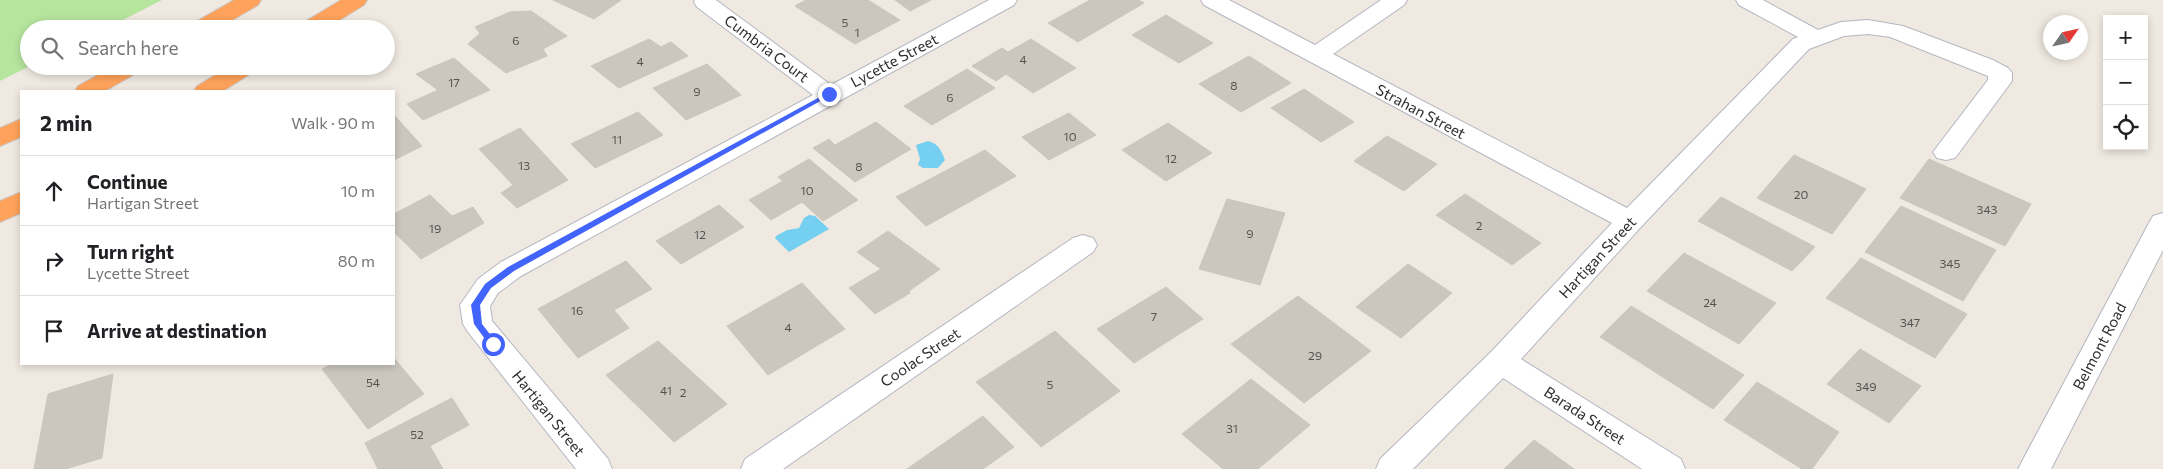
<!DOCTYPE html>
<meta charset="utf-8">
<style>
:root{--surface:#fff;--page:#f6f6f6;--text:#202124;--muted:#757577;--line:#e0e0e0}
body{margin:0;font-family:Commissioner,sans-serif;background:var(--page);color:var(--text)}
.controls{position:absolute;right:15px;top:15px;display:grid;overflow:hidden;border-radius:0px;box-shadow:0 2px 8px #0003}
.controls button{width:45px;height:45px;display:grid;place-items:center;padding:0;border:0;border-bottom:1px solid var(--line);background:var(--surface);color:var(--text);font:25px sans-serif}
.compass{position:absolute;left:2043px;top:15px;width:45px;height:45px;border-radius:50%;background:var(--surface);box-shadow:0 2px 8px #0003;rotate:56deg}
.stop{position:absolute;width:15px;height:15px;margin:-11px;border:4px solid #4264fb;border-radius:50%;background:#fff}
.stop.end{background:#4264fb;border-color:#fff;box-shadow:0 1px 5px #0008}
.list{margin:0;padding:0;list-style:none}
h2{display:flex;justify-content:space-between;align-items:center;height:65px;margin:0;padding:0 20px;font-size:21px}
h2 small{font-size:16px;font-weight:400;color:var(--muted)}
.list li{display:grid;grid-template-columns:32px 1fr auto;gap:15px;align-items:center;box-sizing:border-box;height:70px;padding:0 20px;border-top:1px solid var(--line)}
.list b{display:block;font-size:19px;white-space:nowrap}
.list p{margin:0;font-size:16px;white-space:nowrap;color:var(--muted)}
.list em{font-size:16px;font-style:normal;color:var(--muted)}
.icon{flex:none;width:28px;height:28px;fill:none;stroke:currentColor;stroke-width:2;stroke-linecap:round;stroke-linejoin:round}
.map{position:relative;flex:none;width:2163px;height:469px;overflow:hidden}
.search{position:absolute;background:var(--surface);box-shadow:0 2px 8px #0003;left:20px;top:20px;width:375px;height:55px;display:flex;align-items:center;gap:12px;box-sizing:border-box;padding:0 18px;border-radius:28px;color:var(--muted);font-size:19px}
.panel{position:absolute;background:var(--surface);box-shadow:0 2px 8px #0003;left:20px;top:90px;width:375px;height:275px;border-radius:0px}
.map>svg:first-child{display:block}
</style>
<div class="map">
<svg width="2163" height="469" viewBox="0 0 2163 469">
<rect width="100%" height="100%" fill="#efe9e1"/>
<polygon fill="#b6e59e" points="0,0 162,0 105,29 29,29 30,66 0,81"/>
<g fill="#75cff0">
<path d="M928,141C939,144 941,150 945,160L938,168H923L918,165L920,159L916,145Z"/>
<polygon points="809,215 815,216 829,229 789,252 775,238 776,236 787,230 799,228 804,218"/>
</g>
<g fill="#cbc7bf" stroke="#cbc5ba">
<polygon points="553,0 621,0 594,19"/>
<polygon points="806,0 868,0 900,20 855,44 795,6"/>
<polygon points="895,0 931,0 910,11"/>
<polygon points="1090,0 1138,0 1144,3 1078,42 1048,23"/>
<polygon points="531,11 567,36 543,49 547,56 506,73 468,44 480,33 475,27 510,12"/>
<polygon points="1166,15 1213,43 1179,63 1132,35"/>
<polygon points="649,39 661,47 671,42 688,56 619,88 591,66"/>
<polygon points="1031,39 1076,68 1033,93 1006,74 996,81 972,66 1002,48 1008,52"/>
<polygon points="1249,56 1291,83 1241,112 1199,84"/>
<polygon points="454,58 490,90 423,120 407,104 438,90 416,74"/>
<polygon points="707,64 741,95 686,120 653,88"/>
<polygon points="967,69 995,88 932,125 904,106"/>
<polygon points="1304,89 1354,122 1321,142 1271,108"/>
<polygon points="638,112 663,135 595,168 571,144"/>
<polygon points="1069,113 1096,135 1049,160 1022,137"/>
<polygon points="394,115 422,146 394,160"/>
<polygon points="876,122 911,149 855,182 813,148 829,139 835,145"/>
<polygon points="1168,123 1212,153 1166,181 1122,150"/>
<polygon points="520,128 568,180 517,208 501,193 513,185 479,149"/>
<polygon points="1387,136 1437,164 1404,191 1354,161"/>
<polygon points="985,150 1016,176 926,226 896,197"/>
<polygon points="1794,155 1866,189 1832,234 1757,198"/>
<polygon points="809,159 858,200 823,221 802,202 771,220 749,200 783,181 778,177"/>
<polygon points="1929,159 2031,204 2005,246 1900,198"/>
<polygon points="1465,194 1541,243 1512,265 1436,215"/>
<polygon points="430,195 452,216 473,207 484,223 421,259 394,232 394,214"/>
<polygon points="1721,197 1815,247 1792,271 1698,221"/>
<polygon points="1227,199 1285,213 1260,285 1199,269"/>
<polygon points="719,205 744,227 681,264 656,241"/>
<polygon points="1901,206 1996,250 1963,301 1865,252"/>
<polygon points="888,231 940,269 909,291 910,293 875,314 849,288 881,269 857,252"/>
<polygon points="1684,253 1776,303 1739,344 1647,291"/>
<polygon points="1861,258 1967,314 1935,358 1826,298"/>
<polygon points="626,261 652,289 614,310 629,328 578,358 538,309"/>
<polygon points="1408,264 1452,293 1401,338 1356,307"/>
<polygon points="802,283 845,329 768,375 727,326"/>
<polygon points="1166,287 1203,319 1134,363 1097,329"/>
<polygon points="1298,296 1371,351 1304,403 1231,344"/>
<polygon points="1631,306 1744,375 1713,409 1600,337"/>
<polygon points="1055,331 1120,391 1041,447 976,382"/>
<polygon points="658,341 727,404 674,442 606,375"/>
<polygon points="1860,349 1921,386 1889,423 1827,384"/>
<polygon points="394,358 424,394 368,429 322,369 332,364 394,364"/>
<polygon points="113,374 102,458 65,469 34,469 48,394"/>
<polygon points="1251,379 1310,425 1258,469 1223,469 1182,434"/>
<polygon points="1757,382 1839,432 1812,469 1802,469 1724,420"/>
<polygon points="452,398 469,425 430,446 443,469 378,469 365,443"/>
<polygon points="983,416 1014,447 983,469 907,469"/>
<polygon points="1534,440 1574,469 1504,469"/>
</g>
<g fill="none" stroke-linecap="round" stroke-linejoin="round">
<defs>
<g id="minor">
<polygon points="695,0 716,0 831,85 989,0 1017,0 1014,5 521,276 498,293 490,306 492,321 608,459 612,469 576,469 468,332 463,324 460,305 478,279 501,262 813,95 697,7 694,2"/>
<polygon points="1201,0 1229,0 1315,45 1381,0 1407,0 1404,5 1333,54 1627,208 1793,39 1798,37 1739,5 1736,0 1763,0 1818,30 1841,22 1868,20 1903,26 1993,60 2008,68 2012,73 2012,81 1955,158 1946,160 1937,158 1933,152 1988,80 1988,76 1890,37 1868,34 1844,36 1809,49 1640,228 1521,359 1681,459 1685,469 1642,469 1503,378 1413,469 1376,469 1380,459 1490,353 1612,223 1204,5"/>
<polygon points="1083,235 1093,238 1097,245 1093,252 783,469 741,469 745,459 1073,238"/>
</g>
<polygon id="secondary" points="2163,213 2163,250 2051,469 2018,469 2149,223 2153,216"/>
<g id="motorway">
<polygon points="234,0 261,0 258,5 217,29 189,29 192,24"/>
<polygon points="341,0 367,0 364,5 325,29 298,29 301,24"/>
<polygon points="114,66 144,66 140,71 105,91 75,91 78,86"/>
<polygon points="230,66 259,66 255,71 223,91 194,91 197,86"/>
<polygon points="21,119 21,137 0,146 0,128"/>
<polygon points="21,192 21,213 0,222 0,201"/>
</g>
</defs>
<use href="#minor" stroke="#b4b7c1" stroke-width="2"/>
<use href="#secondary" stroke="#b4b7c1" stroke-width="2"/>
<use href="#motorway" stroke="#c9c9c9" stroke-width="2"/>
<use href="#minor" fill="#fff" fill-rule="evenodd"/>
<use href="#secondary" fill="#fff" fill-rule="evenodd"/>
<use href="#motorway" fill="#ffa35c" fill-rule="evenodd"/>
</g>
<polygon fill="#4264fb" points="827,93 833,94 514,271 491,288 480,305 482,324 496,342 496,346 490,346 474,324 471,305 485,284 508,267"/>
<g text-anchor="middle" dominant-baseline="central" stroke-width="4" stroke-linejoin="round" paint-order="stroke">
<g font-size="12" fill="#555452">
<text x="845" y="22">5</text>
<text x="857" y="32">1</text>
<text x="516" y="40">6</text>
<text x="1023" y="59">4</text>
<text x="640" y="61">4</text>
<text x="454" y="82">17</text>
<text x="1234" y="85">8</text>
<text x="697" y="91">9</text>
<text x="950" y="97">6</text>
<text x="1070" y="136">10</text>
<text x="617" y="139">11</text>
<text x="1171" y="158">12</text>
<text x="524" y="165">13</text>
<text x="859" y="166">8</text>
<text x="807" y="190">10</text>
<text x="1801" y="194">20</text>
<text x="1987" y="209">343</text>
<text x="1479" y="225">2</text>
<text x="435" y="228">19</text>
<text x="1250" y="233">9</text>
<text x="700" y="234">12</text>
<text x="1950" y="263">345</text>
<text x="1710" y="302">24</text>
<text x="577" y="310">16</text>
<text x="1154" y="316">7</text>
<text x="1910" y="322">347</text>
<text x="788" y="327">4</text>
<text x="1315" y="355">29</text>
<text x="373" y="382">54</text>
<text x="1050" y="384">5</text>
<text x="1866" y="386">349</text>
<text x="666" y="390">41</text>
<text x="683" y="392">2</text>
<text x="1232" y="428">31</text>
<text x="417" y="434">52</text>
</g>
<g font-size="15" fill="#2e2e2e" stroke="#fff">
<text transform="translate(767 48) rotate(37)">Cumbria Court</text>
<text transform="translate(894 60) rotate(-28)">Lycette Street</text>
<text transform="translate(1421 111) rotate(28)">Strahan Street</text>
<text transform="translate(1597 257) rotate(-47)">Hartigan Street</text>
<text transform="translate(2099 346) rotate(-62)">Belmont Road</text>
<text transform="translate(920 357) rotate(-34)">Coolac Street</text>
<text transform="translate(549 413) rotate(51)">Hartigan Street</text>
<text transform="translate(1585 415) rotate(33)">Barada Street</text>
</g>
</g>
</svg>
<div class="controls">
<button>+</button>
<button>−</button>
<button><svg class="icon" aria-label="locate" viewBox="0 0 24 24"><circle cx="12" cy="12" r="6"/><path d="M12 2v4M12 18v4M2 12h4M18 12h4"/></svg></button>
</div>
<svg class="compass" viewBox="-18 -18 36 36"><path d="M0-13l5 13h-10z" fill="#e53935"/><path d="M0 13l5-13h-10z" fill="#757577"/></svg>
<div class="stop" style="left:493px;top:344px"></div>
<div class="stop end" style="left:829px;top:94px"></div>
<div class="search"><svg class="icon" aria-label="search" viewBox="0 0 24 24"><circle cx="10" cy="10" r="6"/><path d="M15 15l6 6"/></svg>Search here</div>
<section class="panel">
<h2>2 min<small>Walk · 90 m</small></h2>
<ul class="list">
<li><svg class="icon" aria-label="ahead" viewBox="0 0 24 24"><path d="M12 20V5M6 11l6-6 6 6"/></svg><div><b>Continue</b><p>Hartigan Street</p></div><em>10 m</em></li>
<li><svg class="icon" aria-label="right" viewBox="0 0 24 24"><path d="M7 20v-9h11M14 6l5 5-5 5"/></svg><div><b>Turn right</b><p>Lycette Street</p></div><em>80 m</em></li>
<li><svg class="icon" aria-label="arrive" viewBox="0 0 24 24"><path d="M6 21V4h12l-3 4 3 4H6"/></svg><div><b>Arrive at destination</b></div></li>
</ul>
</section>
</div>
